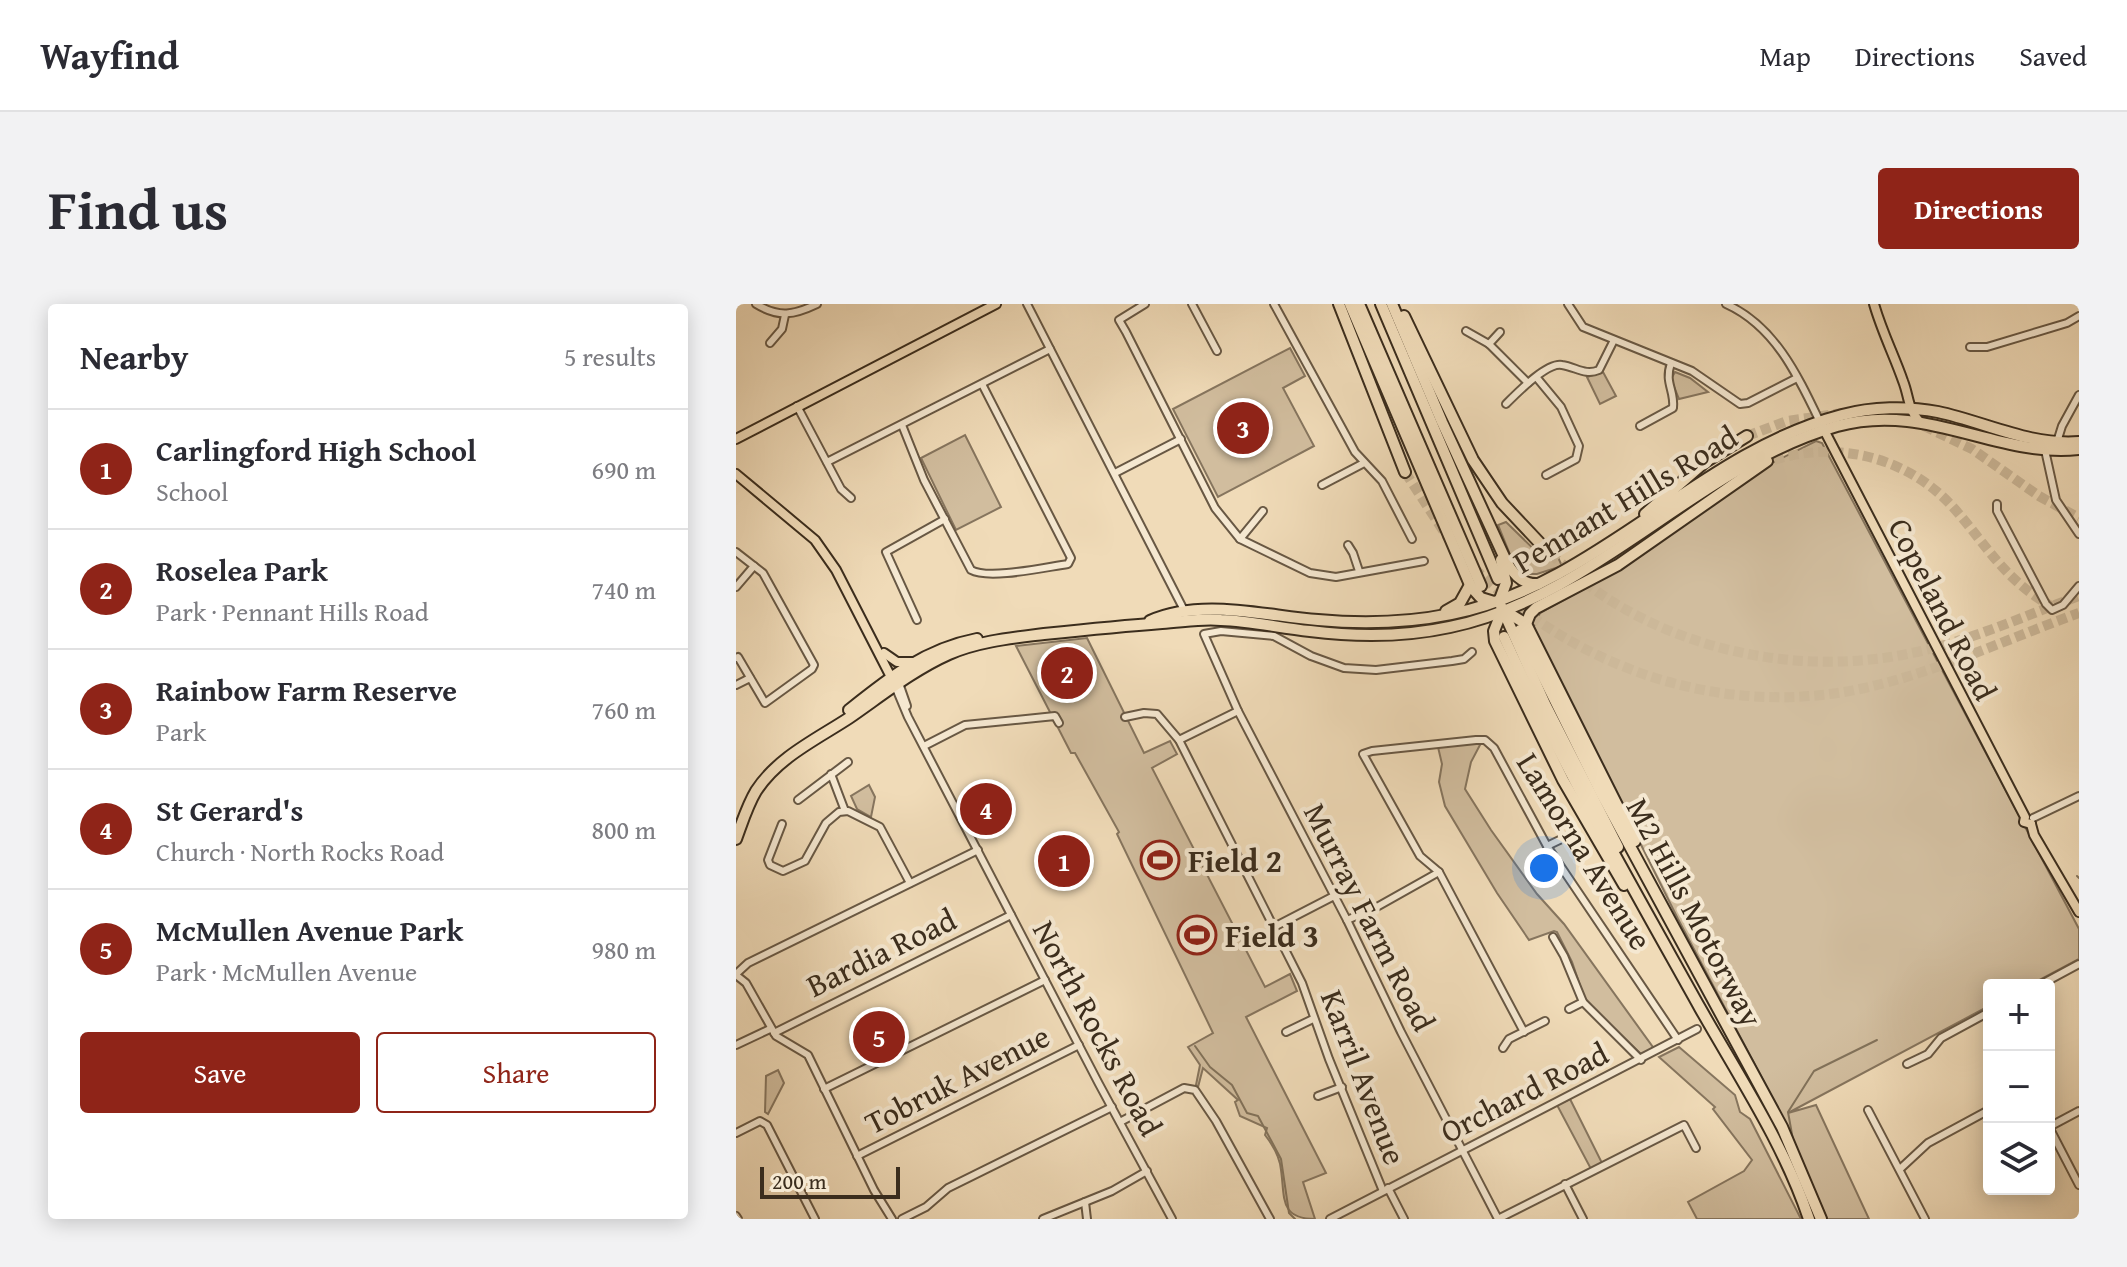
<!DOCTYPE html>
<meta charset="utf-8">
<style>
:root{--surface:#fff;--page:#f2f2f3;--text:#2b2b33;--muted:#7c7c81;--line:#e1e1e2;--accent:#8f2418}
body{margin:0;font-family:"Gentium Book Plus",serif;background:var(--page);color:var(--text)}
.controls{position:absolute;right:24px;bottom:24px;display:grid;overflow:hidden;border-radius:8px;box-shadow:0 4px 20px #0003}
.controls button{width:72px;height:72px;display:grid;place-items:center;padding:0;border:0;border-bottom:2px solid var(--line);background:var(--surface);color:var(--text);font:40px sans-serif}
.scale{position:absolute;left:24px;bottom:20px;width:140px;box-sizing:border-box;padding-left:8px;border:4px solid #3b2d1d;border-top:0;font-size:22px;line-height:28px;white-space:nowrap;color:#3b2d1d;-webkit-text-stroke:6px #f5e8d1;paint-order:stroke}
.you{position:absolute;left:808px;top:564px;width:28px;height:28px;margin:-20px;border:6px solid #fff;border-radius:50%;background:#1a73e8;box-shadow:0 0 0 12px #1a73e833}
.badge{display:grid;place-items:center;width:52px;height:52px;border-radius:50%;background:var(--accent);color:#fff;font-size:26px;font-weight:700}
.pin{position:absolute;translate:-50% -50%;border:4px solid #fff;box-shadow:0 2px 8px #0006}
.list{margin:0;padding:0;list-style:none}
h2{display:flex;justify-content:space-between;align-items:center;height:104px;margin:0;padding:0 32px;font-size:34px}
h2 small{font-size:26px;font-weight:400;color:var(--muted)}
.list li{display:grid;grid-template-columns:52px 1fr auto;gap:24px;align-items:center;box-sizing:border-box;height:120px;padding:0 32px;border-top:2px solid var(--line)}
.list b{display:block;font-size:30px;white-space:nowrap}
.list p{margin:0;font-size:26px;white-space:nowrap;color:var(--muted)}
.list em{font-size:26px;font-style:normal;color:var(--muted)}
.actions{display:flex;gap:16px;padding:24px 32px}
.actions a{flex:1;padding:18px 0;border:2px solid var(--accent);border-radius:8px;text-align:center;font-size:28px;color:var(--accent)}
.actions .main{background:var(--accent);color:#fff}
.icon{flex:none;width:44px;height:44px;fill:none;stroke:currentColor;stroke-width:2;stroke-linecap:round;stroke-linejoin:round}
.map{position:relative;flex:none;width:1343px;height:915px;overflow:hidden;border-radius:8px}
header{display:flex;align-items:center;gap:48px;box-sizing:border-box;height:112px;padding:0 40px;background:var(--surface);border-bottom:2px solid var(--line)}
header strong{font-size:38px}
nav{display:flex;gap:44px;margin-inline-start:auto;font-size:28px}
.intro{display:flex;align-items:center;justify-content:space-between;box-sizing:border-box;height:192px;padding:0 48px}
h1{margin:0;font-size:56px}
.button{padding:20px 36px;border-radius:8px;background:var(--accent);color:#fff;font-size:28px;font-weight:700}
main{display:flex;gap:48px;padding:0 48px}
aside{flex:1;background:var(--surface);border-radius:8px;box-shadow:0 4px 20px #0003}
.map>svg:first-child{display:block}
</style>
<header>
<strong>Wayfind</strong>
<nav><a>Map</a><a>Directions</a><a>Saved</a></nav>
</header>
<div class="intro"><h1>Find us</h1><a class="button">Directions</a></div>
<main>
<aside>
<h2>Nearby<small>5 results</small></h2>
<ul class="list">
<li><span class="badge">1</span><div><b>Carlingford High School</b><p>School</p></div><em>690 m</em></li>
<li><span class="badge">2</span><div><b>Roselea Park</b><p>Park · Pennant Hills Road</p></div><em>740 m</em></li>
<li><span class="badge">3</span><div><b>Rainbow Farm Reserve</b><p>Park</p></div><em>760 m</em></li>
<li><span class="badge">4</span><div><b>St Gerard's</b><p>Church · North Rocks Road</p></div><em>800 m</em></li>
<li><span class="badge">5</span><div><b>McMullen Avenue Park</b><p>Park · McMullen Avenue</p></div><em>980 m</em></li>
</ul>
<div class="actions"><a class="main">Save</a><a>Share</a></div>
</aside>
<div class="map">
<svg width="1343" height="915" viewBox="0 0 1343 915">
<rect width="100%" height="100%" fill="#f0dbb8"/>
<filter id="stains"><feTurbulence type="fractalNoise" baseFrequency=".0025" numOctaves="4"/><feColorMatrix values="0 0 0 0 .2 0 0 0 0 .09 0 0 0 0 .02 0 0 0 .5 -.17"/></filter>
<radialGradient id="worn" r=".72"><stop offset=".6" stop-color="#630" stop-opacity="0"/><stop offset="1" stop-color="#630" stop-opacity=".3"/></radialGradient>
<g fill="#d1bd9e" stroke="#86755e" stroke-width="2">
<polygon points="554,44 569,72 547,84 578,142 482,193 437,105"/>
<polygon points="867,68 880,92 864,100 851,73"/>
<polygon points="939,68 954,74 972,88 943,95 935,75"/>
<polygon points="229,131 265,203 220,226 185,154"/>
<polygon points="1080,137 1086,139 1343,625 1343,655 1294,681 1253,681 1253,702 1052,809 1080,801 1133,915 1091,915 1046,812 942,615 797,324 804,309 889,262 1030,162"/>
<polygon points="770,218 810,257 820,249 826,262 801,270 787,270 777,258 762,221"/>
<path d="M351,334L408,449L434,437L441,450L416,464L529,683L554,670L561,687L510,713L590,869L567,878L579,915C543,915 549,893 545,866C544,854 536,840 529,831L531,824L504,812L499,798L502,796L467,764L462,783L460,781L464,761L452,743L477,729L381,530L383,528L339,449H335L280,342Z"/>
<polygon points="738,438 745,439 735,458 729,485 755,526 801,590 828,620 919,746 907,752 849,696 836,658 821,628 818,627 793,636 761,589 709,502 703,478 706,460 702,443"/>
<polygon points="133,481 139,493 135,513 121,505 115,492"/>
<polygon points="943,743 999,791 1004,808 1014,815 1065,915 961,915 952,898 1008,867 1016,856 977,805 979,803 923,753"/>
<polygon points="42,766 48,779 32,810 29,808 30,772"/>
<polygon points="834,795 866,859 855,865 821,801"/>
</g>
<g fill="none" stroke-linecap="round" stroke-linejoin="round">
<g stroke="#82725a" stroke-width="2">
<polyline points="1341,572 1343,574"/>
<polyline points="459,742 474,763 496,781 511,809 522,812 545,855 553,909 559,915"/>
<polyline points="1057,836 1052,808 1078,767 1141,736"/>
</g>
<g stroke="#ccb899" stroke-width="10" stroke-dasharray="10 5" stroke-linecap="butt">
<polyline points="1188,122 1236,145 1303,192 1343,214"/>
<polyline points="1011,132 1051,117 1106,109"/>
<path d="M1024,161C1090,134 1167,149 1216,202C1251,241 1267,275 1315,302"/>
<polyline points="669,168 712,234"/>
<path d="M814,250C828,261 842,274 856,284C946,349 1069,372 1176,349C1234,337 1288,312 1343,292"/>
<path d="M738,264C839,364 983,414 1124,385C1199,369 1271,335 1343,309"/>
</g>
<defs>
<g id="minor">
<path d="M20,0C43,14 58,11 81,0"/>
<polyline points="291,0 449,308"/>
<polyline points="409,0 383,16 390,28 479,204 504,235 574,269 600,273 688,257"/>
<polyline points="456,0 481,47"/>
<polyline points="538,0 619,148 646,177 676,235"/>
<polyline points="832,0 847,23 956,67 1004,100 1012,99 1061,74"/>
<path d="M990,0C1039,22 1062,72 1084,118"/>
<polyline points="730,27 753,40 792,79"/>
<polyline points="34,39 46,25 49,11"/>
<polyline points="753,40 764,28"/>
<polyline points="1234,43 1251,43 1331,19 1343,12"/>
<polyline points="801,74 825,103 843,142 840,155 810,171"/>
<path d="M770,100C781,89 811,58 826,61C840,63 849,72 863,66L878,36"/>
<polyline points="61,102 105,185 115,194"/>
<path d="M166,121L188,176L235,266C253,276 310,263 332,260L335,254L246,80"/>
<path d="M904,122L937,104C939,86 928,79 935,59"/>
<polyline points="1321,138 1326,122 1343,91"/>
<polyline points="1309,146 1320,196 1343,230"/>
<polyline points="91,158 314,45"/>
<polyline points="379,169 445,135"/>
<polyline points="586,181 628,159"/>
<polyline points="1261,200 1261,207 1310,300 1316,306 1327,301 1343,282"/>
<polyline points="504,235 527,207"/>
<polyline points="612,241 617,249 623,267"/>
<polyline points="0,248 27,269 78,361 76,365 29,399 2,353 0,354"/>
<polyline points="0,283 18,262"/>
<polyline points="181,316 150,248 209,215"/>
<polyline points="736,348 728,355 716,357 640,366 608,364 575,352 538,332 485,327 468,330 502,407 611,616 665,728 762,915 948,821 960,844"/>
<polyline points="163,379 171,402"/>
<polyline points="0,381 14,374"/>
<polyline points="159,382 172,413 363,780 436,915"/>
<polyline points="389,413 408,409 421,410 443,436 566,679 593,755 647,887"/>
<polyline points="443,436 502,407"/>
<polyline points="188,442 229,421 319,412 323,419"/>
<polyline points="95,470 109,507"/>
<polyline points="62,496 112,458"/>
<polyline points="1297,514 1343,492"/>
<polyline points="46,520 32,556 34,561 47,567 69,557 90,519 103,508 112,507 144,523 174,579"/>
<polyline points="811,542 836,530"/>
<polyline points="611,616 639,604 703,568"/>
<polyline points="538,623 598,592"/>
<polyline points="817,633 828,652 847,698 905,756"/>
<polyline points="0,670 12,659 242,546"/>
<polyline points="0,671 10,679 40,732 72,751 138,886 156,915"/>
<polyline points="1304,681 1343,660"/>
<polyline points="833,705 847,698"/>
<polyline points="550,728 577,715"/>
<polyline points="788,728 703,568 684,552 627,450 636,447 740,436 749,436 758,444 811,542 942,736"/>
<polyline points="38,729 275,611"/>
<polyline points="0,741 34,725"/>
<polyline points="767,744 773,735 809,717"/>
<polyline points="1171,760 1192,750 1205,734 1253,708"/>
<polyline points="88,785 309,676"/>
<polyline points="582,792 606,783"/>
<polyline points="1132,806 1189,915"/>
<polyline points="384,818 448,784 459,786 480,817 534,915"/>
<polyline points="1313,823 1343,881"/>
<polyline points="1313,823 1343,807"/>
<polyline points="0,829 24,817 31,821 79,915"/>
<polyline points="121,852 343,741"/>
<polyline points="1164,865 1192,839 1253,806"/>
<polyline points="829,880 847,915"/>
<polyline points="652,884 668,915"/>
<polyline points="349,898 351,915"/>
<polyline points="0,912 2,915"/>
<polyline points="166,915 190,903 212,884 376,803"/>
<polyline points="307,915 376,887 411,867"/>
<polyline points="594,915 961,725"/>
</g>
<g id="major">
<path d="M1138,0C1146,28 1158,51 1167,77C1173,92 1172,106 1183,117"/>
<polyline points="1086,122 1289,513 1288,518 1295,520"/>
<polyline points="0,135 260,0"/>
<polyline points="0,170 79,236 100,266 157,377"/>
<polyline points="148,349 161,358 178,358"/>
<polyline points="1295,520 1298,531 1343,608"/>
</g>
<g id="highway">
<polyline points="603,0 669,168"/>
<polyline points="614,0 735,283 745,294 758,298"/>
<polyline points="623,0 745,282"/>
<polyline points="645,0 762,275"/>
<path d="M656,0L706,118L771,259C778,271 787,281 802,280"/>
<polyline points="668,12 737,156 766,199 814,250"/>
<polyline points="909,210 969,158 1011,132"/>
<polyline points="763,298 770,279 765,256"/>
<polyline points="765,302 809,400 882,543"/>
<polyline points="710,307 724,299 734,281"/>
<polyline points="766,307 758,327 759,337 827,476 888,581"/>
<polyline points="769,307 790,320 899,537"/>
<path d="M414,317C465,294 529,312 582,316C626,320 671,319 715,310C863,281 961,149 1106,111C1136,103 1171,102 1202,108C1249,118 1294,142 1343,138"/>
<polyline points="790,320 794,310 800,304 882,261 1031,157"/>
<polyline points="784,326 864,487 1046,823 1085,915"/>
<path d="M768,333C826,461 896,582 964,704C1003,773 1048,840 1073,915"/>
<path d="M113,406C153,374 189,345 241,335"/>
<path d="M0,535C6,519 11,502 20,487C42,453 81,435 113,414C145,392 177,366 213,350C243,337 276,334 308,330C347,326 387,322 426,319C446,318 465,314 485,316C515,317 544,324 574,327C621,333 668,333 714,323C861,292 959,163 1101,122C1190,97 1260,154 1343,145"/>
</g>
</defs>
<use href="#minor" stroke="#685844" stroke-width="10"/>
<use href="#major" stroke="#3b2d1d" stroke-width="12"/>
<use href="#highway" stroke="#3b2d1d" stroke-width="14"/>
<use href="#minor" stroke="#f5e8d1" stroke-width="6"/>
<use href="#major" stroke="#f0dbb8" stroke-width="8"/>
<use href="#highway" stroke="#f0dbb8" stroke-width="10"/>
</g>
<defs>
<symbol id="stadium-ring" viewBox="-11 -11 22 22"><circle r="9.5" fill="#f5e8d1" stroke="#8f2418" stroke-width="1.5"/><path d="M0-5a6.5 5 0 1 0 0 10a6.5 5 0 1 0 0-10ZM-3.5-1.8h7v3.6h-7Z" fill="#8f2418"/></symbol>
</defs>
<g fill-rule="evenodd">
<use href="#stadium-ring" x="402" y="534" width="44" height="44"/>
<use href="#stadium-ring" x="439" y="609" width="44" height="44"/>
</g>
<g text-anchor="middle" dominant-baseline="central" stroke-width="8" stroke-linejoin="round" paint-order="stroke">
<g font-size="32" fill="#3b2d1d" stroke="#f5e8d1">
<text transform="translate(889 195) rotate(-31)">Pennant Hills Road</text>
<text transform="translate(1207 305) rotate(63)">Copeland Road</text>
<text transform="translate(849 547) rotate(58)">Lamorna Avenue</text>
<text transform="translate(959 608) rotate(62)">M2 Hills Motorway</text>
<text transform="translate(634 613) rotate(63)">Murray Farm Road</text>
<text transform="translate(145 648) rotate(-26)">Bardia Road</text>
<text transform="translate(362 724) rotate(62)">North Rocks Road</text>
<text transform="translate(628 773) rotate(69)">Karril Avenue</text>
<text transform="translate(221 775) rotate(-27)">Tobruk Avenue</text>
<text transform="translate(788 788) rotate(-27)">Orchard Road</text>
</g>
<g font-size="32" font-weight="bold" fill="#3b2d1d" stroke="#f5e8d1" text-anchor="start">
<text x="452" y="556">Field 2</text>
<text x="489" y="631">Field 3</text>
</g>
</g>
<rect width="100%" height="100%" filter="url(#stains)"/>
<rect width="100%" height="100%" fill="url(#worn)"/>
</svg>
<div class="controls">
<button>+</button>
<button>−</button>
<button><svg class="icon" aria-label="layers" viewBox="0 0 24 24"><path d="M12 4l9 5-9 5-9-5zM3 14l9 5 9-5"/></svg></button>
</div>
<div class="scale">200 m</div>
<div class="you"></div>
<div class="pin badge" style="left:328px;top:557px">1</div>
<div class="pin badge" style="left:331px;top:369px">2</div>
<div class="pin badge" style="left:507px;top:124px">3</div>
<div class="pin badge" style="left:250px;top:505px">4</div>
<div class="pin badge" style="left:143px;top:733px">5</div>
</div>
</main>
